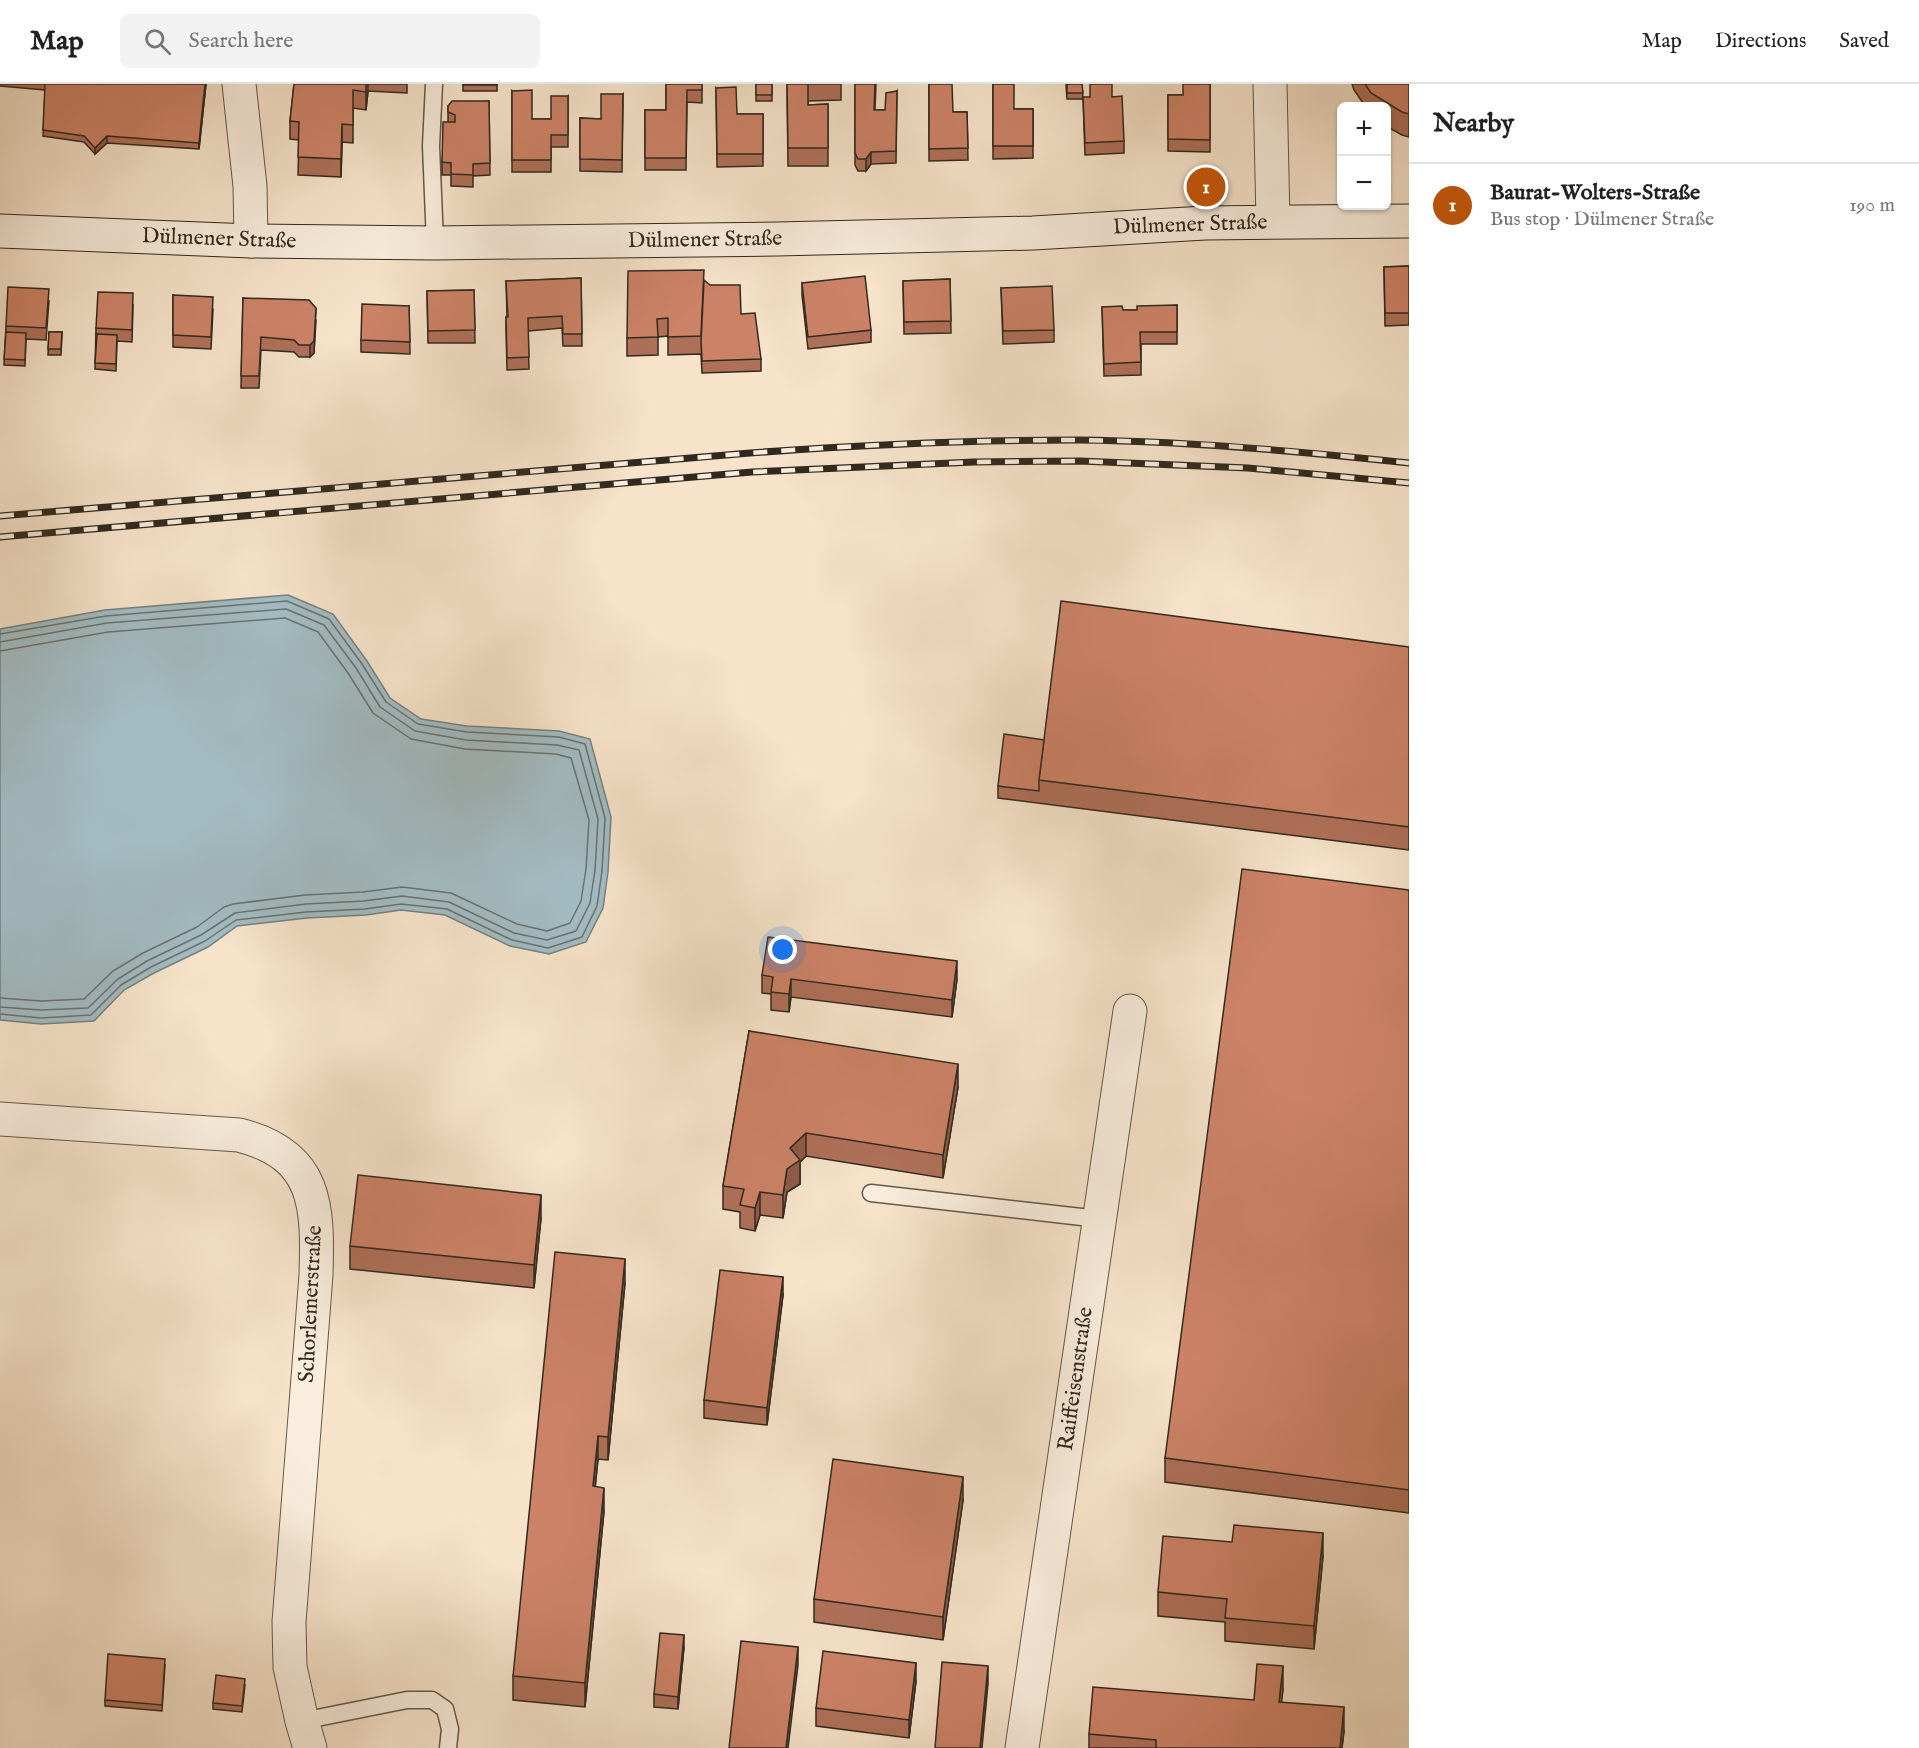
<!DOCTYPE html>
<meta charset="utf-8">
<style>
:root{--surface:#fff;--page:#f2f2f2;--text:#222;--muted:#767676;--line:#e0e0e0;--accent:#b45309}
body{margin:0;font-family:"IM FELL English",serif;background:var(--page);color:var(--text)}
.controls{position:absolute;right:18px;top:18px;display:grid;overflow:hidden;border-radius:9px;box-shadow:0 2px 4px #0004}
.controls button{width:54px;height:54px;display:grid;place-items:center;padding:0;border:0;border-bottom:2px solid var(--line);background:var(--surface);color:var(--text);font:30px sans-serif}
.you{position:absolute;left:783px;top:866px;width:21px;height:21px;margin:-15px;border:4px solid #fff;border-radius:50%;background:#1a73e8;box-shadow:0 0 0 9px #1a73e833}
.badge{display:grid;place-items:center;width:39px;height:39px;border-radius:50%;background:var(--accent);color:#fff;font-size:20px;font-weight:700}
.pin{position:absolute;translate:-50% -50%;border:3px solid #fff;box-shadow:0 2px 6px #0006}
.list{margin:0;padding:0;list-style:none}
h2{display:flex;justify-content:space-between;align-items:center;height:78px;margin:0;padding:0 24px;font-size:26px}
h2 small{font-size:20px;font-weight:400;color:var(--muted)}
.list li{display:grid;grid-template-columns:39px 1fr auto;gap:18px;align-items:center;box-sizing:border-box;height:84px;padding:0 24px;border-top:2px solid var(--line)}
.list b{display:block;font-size:22px;white-space:nowrap}
.list p{margin:0;font-size:20px;white-space:nowrap;color:var(--muted)}
.list em{font-size:20px;font-style:normal;color:var(--muted)}
.icon{flex:none;width:33px;height:33px;fill:none;stroke:currentColor;stroke-width:2;stroke-linecap:round;stroke-linejoin:round}
.map{position:relative;flex:none;width:1409px;height:1664px;overflow:hidden}
header{display:flex;align-items:center;gap:36px;box-sizing:border-box;height:84px;padding:0 30px;background:var(--surface);border-bottom:2px solid var(--line)}
header strong{font-size:28px}
nav{display:flex;gap:33px;margin-inline-start:auto;font-size:21px}
.search{width:420px;height:54px;background:var(--page);display:flex;align-items:center;gap:15px;box-sizing:border-box;padding:0 21px;border-radius:9px;color:var(--muted);font-size:22px}
main{display:flex}
aside{flex:1;background:var(--surface)}
.map>svg:first-child{display:block}
</style>
<header>
<strong>Map</strong>
<div class="search"><svg class="icon" aria-label="search" viewBox="0 0 24 24"><circle cx="10" cy="10" r="6"/><path d="M15 15l6 6"/></svg>Search here</div>
<nav><a>Map</a><a>Directions</a><a>Saved</a></nav>
</header>
<main>
<div class="map">
<svg width="1409" height="1664" viewBox="0 0 1409 1664">
<rect width="100%" height="100%" fill="#f6e3ca"/>
<filter id="stains"><feTurbulence type="fractalNoise" baseFrequency=".00333" numOctaves="4"/><feColorMatrix values="0 0 0 0 .2 0 0 0 0 .09 0 0 0 0 .02 0 0 0 .5 -.17"/></filter>
<radialGradient id="worn" r=".72"><stop offset=".6" stop-color="#630" stop-opacity="0"/><stop offset="1" stop-color="#630" stop-opacity=".3"/></radialGradient>
<polygon fill="#a2bbc2" stroke="#748181" stroke-width="1.5" points="288,511 333,530 367,577 390,614 421,635 467,642 559,647 590,655 611,733 608,788 603,824 586,858 549,870 510,862 445,831 401,826 366,831 307,834 237,842 208,863 154,889 124,906 94,937 41,940 0,936 0,545 105,526"/>
<g fill="none" stroke-linecap="round" stroke-linejoin="round">
<g stroke="#697270" stroke-width="1.5">
<polyline points="0,550 106,532 287,517 329,535 362,580 386,618 418,640 467,648 559,653 585,660 605,734 602,787 597,822 582,853 548,864 512,856 447,825 401,820 365,825 306,828 236,836 205,857 151,883 121,901 91,931 41,934 0,930"/>
<polyline points="0,558 107,539 286,525 324,541 356,584 380,623 415,647 466,656 557,661 579,666 598,735 595,786 590,819 576,847 547,856 514,849 449,818 402,812 364,817 306,820 235,829 201,851 147,877 118,895 88,924 41,926 0,923"/>
<polyline points="0,567 108,548 285,534 318,548 348,589 373,629 411,655 465,665 556,670 571,674 589,736 586,785 581,817 570,839 547,847 517,840 451,809 402,803 363,808 305,811 233,820 224,823 197,843 143,869 113,887 84,915 41,917 0,914"/>
</g>
<defs>
<g id="lane">
<polyline points="434,0 431,62 435,159"/>
<polyline points="871,1109 1099,1135"/>
<polyline points="302,1637 407,1616 432,1616 445,1625 450,1645 448,1664"/>
</g>
<g id="street">
<polyline points="239,0 250,102 251,157"/>
<polyline points="1270,0 1273,137"/>
<path d="M0,1035L239,1051C318,1071 318,1122 316,1191L289,1538L290,1583L302,1637L310,1664"/>
<polyline points="1022,1664 1130,927"/>
</g>
<polyline id="secondary" points="0,147 251,157 435,159 777,155 1033,149 1205,139 1409,137"/>
</defs>
<use href="#lane" stroke="#62584a" stroke-width="19"/>
<use href="#street" stroke="#62584a" stroke-width="35"/>
<use href="#secondary" stroke="#30291f" stroke-width="35"/>
<use href="#lane" stroke="#f9eddd" stroke-width="16"/>
<use href="#street" stroke="#f9eddd" stroke-width="33"/>
<use href="#secondary" stroke="#f9eddd" stroke-width="33"/>
<defs>
<g id="rail">
<path d="M0,432L750,369C859,361 969,356 1078,356C1188,357 1299,367 1409,379"/>
<polyline points="0,453 752,388 974,378 1080,377 1248,384 1409,399"/>
</g>
</defs>
<use href="#rail" stroke="#30291f" stroke-width="7"/>
<use href="#rail" stroke="#f9eddd" stroke-width="4.5" stroke-dasharray="14" stroke-linecap="butt"/>
</g>
<g fill="#af7059" stroke="#30291f" stroke-width="1.5">
<polygon points="0,0 206,0 199,65 107,59 95,70 84,58 43,52 45,6 0,2"/>
<polygon points="294,0 407,0 407,9 368,7 366,26 353,24 353,59 342,58 341,93 298,91 299,56 290,55 290,37"/>
<rect x="463" y="0" width="34" height="7"/>
<polygon points="666,0 702,0 702,19 687,18 686,86 645,86 645,26 666,26"/>
<rect x="756" y="0" width="16" height="17"/>
<polygon points="787,0 841,0 841,16 808,17 808,21 828,20 828,82 788,82"/>
<polygon points="855,0 876,0 875,26 885,26 897,7 896,79 871,80 866,87 858,87 855,81"/>
<polygon points="929,0 953,28 967,28 968,76 929,77"/>
<polygon points="993,0 1014,25 1033,25 1033,74 993,75"/>
<polygon points="1066,0 1082,0 1083,15 1067,15"/>
<polygon points="1210,0 1210,68 1168,67 1168,11 1183,11"/>
<polygon points="1352,0 1409,0 1409,53 1402,51 1386,42 1386,22 1365,22 1354,6"/>
<polygon points="716,4 737,30 763,30 763,82 717,83"/>
<polygon points="512,7 532,35 551,35 568,12 568,63 551,63 551,88 512,88"/>
<polygon points="623,10 622,88 580,87 580,34 601,35"/>
<polygon points="1083,13 1124,57 1124,69 1085,71"/>
<polygon points="489,17 490,91 473,92 473,103 451,102 451,91 442,91 442,78 448,38 448,22"/>
<polygon points="1409,182 1409,241 1385,242 1384,183"/>
<polygon points="581,194 582,262 563,262 562,244 528,247 529,285 507,286 506,245 506,233 507,233 506,197"/>
<polygon points="950,195 951,249 904,250 903,197"/>
<polygon points="802,199 871,246 871,258 808,265 802,211"/>
<polygon points="704,201 741,230 761,275 761,287 702,289 701,270 668,271 668,252 658,253 658,271 627,272 627,254"/>
<polygon points="1001,204 1054,246 1054,258 1003,260"/>
<polygon points="474,206 475,259 428,259 427,207"/>
<polygon points="173,211 213,225 211,265 173,263"/>
<polygon points="243,214 316,236 314,269 310,273 299,273 294,268 261,266 259,304 241,304"/>
<polygon points="49,217 46,256 26,255 25,282 4,281 6,242"/>
<polygon points="133,221 132,258 117,257 116,287 95,285 96,244"/>
<polygon points="1177,221 1177,260 1141,260 1141,291 1104,292 1102,223 1123,226 1137,226"/>
<polygon points="409,222 410,270 361,268 361,256"/>
<polygon points="49,248 62,248 61,271 48,271"/>
<polygon points="1409,563 1409,766 998,714 998,702 1044,656"/>
<polygon points="1409,806 1409,1429 1165,1398 1165,1374"/>
<polygon points="762,891 957,895 952,933 791,913 789,928 771,926 771,910 762,909"/>
<polygon points="749,947 958,1003 943,1094 806,1072 800,1078 800,1100 787,1108 783,1134 760,1131 755,1147 740,1144 740,1128 723,1125 723,1102"/>
<polygon points="541,1134 534,1204 350,1185 350,1162"/>
<polygon points="625,1199 608,1376 598,1375 595,1403 604,1427 585,1623 513,1616 513,1592"/>
<polygon points="783,1211 767,1341 704,1334 704,1316"/>
<polygon points="963,1416 943,1556 814,1538 814,1515"/>
<polygon points="1323,1472 1314,1565 1225,1557 1225,1538 1158,1532 1158,1508"/>
<polygon points="684,1563 678,1625 654,1623 654,1610"/>
<polygon points="165,1581 162,1627 105,1622 105,1616"/>
<polygon points="916,1597 909,1654 816,1642 816,1624"/>
<polygon points="245,1601 242,1628 213,1625 213,1619"/>
<polygon points="1283,1605 1281,1618 1344,1647 1342,1664 1089,1664 1089,1650 1254,1616"/>
</g>
<g fill="#8f5b48" stroke="#30291f" stroke-width="1.5">
<polygon points="205,0 206,0 199,65 199,59"/>
<polygon points="366,0 368,0 368,7 366,26"/>
<polygon points="342,40 342,58 341,93 341,75"/>
<polygon points="107,52 107,59 95,70 95,64"/>
<polygon points="871,68 871,80 866,87 866,75"/>
<polygon points="316,224 314,269 310,273 310,261"/>
<polygon points="957,877 957,895 952,933 952,916"/>
<polygon points="791,895 791,913 789,928 789,910"/>
<polygon points="958,980 958,1003 943,1094 943,1071"/>
<polygon points="806,1049 806,1072 800,1078 800,1100 787,1108 783,1134 783,1111 790,1064"/>
<polygon points="760,1108 760,1131 755,1147 755,1124"/>
<polygon points="541,1111 541,1134 534,1204 534,1181"/>
<polygon points="625,1175 625,1199 608,1376 608,1353"/>
<polygon points="783,1193 783,1211 767,1341 767,1324"/>
<polygon points="598,1352 598,1375 593,1426 593,1402"/>
<polygon points="963,1393 963,1416 943,1556 943,1533"/>
<polygon points="604,1404 604,1427 585,1623 585,1599"/>
<polygon points="1323,1449 1323,1472 1314,1565 1314,1542"/>
<polygon points="684,1551 684,1563 678,1625 678,1613"/>
<polygon points="798,1563 798,1581 788,1664 786,1664"/>
<polygon points="916,1579 916,1597 909,1654 909,1636"/>
<polygon points="988,1582 988,1600 982,1664 980,1664"/>
<polygon points="1283,1582 1283,1605 1279,1641 1279,1618"/>
<polygon points="1344,1623 1344,1647 1342,1664 1340,1664"/>
</g>
<g fill="#cc8267" stroke="#30291f" stroke-width="1.5">
<polygon points="45,0 205,0 199,59 107,52 95,64 84,52 43,46"/>
<polygon points="294,0 366,0 366,8 353,6 353,41 342,40 341,75 298,73 299,38 290,37"/>
<rect x="463" y="0" width="34" height="1"/>
<polygon points="666,0 702,0 702,6 687,6 686,74 645,74 645,26 666,26"/>
<rect x="756" y="0" width="16" height="11"/>
<polygon points="787,0 808,0 808,21 828,20 828,64 788,64"/>
<polygon points="855,0 875,0 874,26 885,26 886,9 897,7 896,67 871,68 866,75 858,75 855,69"/>
<polygon points="929,0 952,0 953,28 967,28 968,64 929,65"/>
<polygon points="993,0 1014,0 1014,25 1033,25 1033,62 993,62"/>
<polygon points="1067,0 1082,0 1083,9 1067,9"/>
<polygon points="1090,0 1112,0 1112,13 1122,12 1124,57 1085,59 1083,13 1090,13"/>
<polygon points="1183,0 1210,0 1210,56 1168,55 1168,11 1183,11"/>
<polygon points="1365,0 1409,0 1409,30 1402,28 1371,9"/>
<polygon points="736,3 737,30 763,30 763,70 717,70 716,4"/>
<polygon points="532,6 532,35 551,35 551,12 568,12 568,51 551,51 551,76 512,76 512,7"/>
<polygon points="601,10 623,10 622,76 580,75 580,34 601,35"/>
<polygon points="452,17 489,17 490,79 473,80 473,91 451,90 451,79 442,78 443,38 455,38 455,31 448,28 448,22"/>
<polygon points="1409,182 1409,229 1385,229 1384,183"/>
<polygon points="704,186 701,252 668,253 668,234 657,235 658,253 627,254 628,187"/>
<polygon points="865,192 871,246 808,253 802,199"/>
<polygon points="581,194 582,250 563,250 562,232 528,234 529,273 507,274 506,233 508,233 506,197"/>
<polygon points="950,195 951,237 904,238 903,197"/>
<polygon points="704,196 710,201 740,201 741,230 755,229 761,275 702,277 701,258"/>
<polygon points="1052,202 1054,246 1003,247 1001,204"/>
<polygon points="8,203 49,205 46,244 6,242"/>
<polygon points="474,206 475,246 428,247 427,207"/>
<polygon points="98,208 133,209 132,246 96,244"/>
<polygon points="173,211 213,213 211,253 173,251"/>
<polygon points="243,214 309,216 316,224 314,257 310,261 299,261 294,256 261,253 259,292 241,292"/>
<polygon points="362,220 409,222 410,258 361,256"/>
<polygon points="1177,221 1177,248 1140,248 1141,278 1104,280 1102,223 1122,222 1123,226 1137,226 1137,222"/>
<polygon points="6,248 26,249 25,276 4,275"/>
<polygon points="49,248 62,248 61,265 48,265"/>
<polygon points="97,250 117,251 116,280 95,279"/>
<polygon points="1061,517 1409,563 1409,743 1039,696"/>
<polygon points="1004,650 1044,656 1039,696 1039,707 998,702"/>
<polygon points="1242,785 1409,806 1409,1406 1165,1374"/>
<polygon points="768,853 957,877 952,916 791,895 789,910 771,908 773,893 762,891"/>
<polygon points="749,947 958,980 943,1071 806,1049 790,1064 800,1076 787,1085 783,1111 760,1108 755,1124 740,1121 744,1105 723,1102"/>
<polygon points="358,1091 541,1111 534,1181 350,1162"/>
<polygon points="555,1168 625,1175 608,1353 598,1352 593,1402 604,1404 585,1599 513,1592"/>
<polygon points="720,1186 783,1193 767,1324 704,1316"/>
<polygon points="833,1375 963,1393 943,1533 814,1515"/>
<polygon points="1234,1441 1323,1449 1314,1542 1225,1534 1227,1515 1158,1508 1163,1452 1232,1458"/>
<polygon points="660,1549 684,1551 678,1613 654,1610"/>
<polygon points="741,1557 798,1563 786,1664 729,1664"/>
<polygon points="823,1567 916,1579 909,1636 816,1624"/>
<polygon points="108,1570 165,1575 162,1621 105,1616"/>
<polygon points="942,1578 988,1582 980,1664 935,1664"/>
<polygon points="1257,1580 1283,1582 1279,1618 1344,1623 1340,1664 1156,1664 1156,1656 1089,1650 1093,1603 1254,1616"/>
<polygon points="216,1591 245,1595 242,1622 213,1619"/>
</g>
<g text-anchor="middle" dominant-baseline="central" stroke-width="4.5" stroke-linejoin="round" paint-order="stroke">
<g font-size="22" fill="#30291f" stroke="#f9eddd">
<text transform="translate(1190 141) rotate(-2)">Dülmener Straße</text>
<text transform="translate(219 155) rotate(2)">Dülmener Straße</text>
<text transform="translate(705 156) rotate(-1)">Dülmener Straße</text>
<text transform="translate(311 1220) rotate(-87)">Schorlemerstraße</text>
<text transform="translate(1076 1295) rotate(-82)">Raiffeisenstraße</text>
</g>
</g>
<rect width="100%" height="100%" filter="url(#stains)"/>
<rect width="100%" height="100%" fill="url(#worn)"/>
</svg>
<div class="controls">
<button>+</button>
<button>−</button>
</div>
<div class="you"></div>
<div class="pin badge" style="left:1206px;top:103px">1</div>
</div>
<aside>
<h2>Nearby<small></small></h2>
<ul class="list">
<li><span class="badge">1</span><div><b>Baurat-Wolters-Straße</b><p>Bus stop · Dülmener Straße</p></div><em>190 m</em></li>
</ul>
</aside>
</main>
